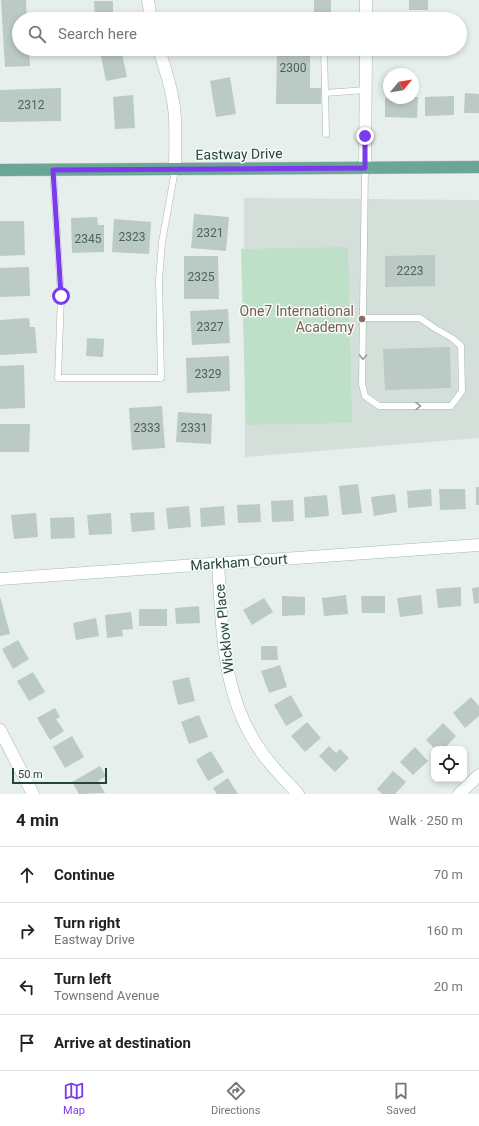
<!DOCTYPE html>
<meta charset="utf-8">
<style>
:root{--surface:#fff;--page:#f6f6f6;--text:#222;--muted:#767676;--line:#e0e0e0;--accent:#7c3aed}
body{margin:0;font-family:Roboto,sans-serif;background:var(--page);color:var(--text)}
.controls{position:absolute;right:12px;bottom:12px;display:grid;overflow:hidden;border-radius:8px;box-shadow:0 2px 6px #0003}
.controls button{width:36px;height:36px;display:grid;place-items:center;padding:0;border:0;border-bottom:1px solid var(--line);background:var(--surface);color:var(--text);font:20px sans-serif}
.compass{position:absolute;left:383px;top:68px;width:36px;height:36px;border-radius:50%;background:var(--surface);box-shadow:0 2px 6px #0003;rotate:60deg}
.scale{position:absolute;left:12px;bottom:10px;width:95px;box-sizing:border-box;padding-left:4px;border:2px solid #24423a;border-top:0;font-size:11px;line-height:14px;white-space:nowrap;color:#24423a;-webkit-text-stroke:3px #f7fbf9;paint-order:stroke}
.stop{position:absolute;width:12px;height:12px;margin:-9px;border:3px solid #7c3aed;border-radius:50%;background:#fff}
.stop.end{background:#7c3aed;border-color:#fff;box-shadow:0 1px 4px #0008}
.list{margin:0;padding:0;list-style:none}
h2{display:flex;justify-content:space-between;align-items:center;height:52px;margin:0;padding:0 16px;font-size:17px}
h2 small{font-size:13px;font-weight:400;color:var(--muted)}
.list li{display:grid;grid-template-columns:26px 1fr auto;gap:12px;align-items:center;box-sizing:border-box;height:56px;padding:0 16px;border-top:1px solid var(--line)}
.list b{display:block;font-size:15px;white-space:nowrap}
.list p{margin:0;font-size:13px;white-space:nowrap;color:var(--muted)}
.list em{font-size:13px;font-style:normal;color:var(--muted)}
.icon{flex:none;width:22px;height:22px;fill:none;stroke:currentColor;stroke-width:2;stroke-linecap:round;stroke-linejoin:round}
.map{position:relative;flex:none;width:479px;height:794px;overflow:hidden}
.search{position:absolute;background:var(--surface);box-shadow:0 2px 6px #0003;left:12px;right:12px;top:12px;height:44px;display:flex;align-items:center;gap:10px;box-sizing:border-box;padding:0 14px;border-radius:22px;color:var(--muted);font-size:15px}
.sheet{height:276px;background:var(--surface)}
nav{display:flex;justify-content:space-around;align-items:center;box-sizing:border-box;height:56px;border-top:1px solid var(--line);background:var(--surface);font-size:11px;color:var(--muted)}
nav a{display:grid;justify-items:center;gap:2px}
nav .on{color:var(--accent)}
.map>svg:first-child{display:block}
</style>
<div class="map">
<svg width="479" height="794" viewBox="0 0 479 794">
<rect width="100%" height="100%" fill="#e6efeb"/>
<polygon fill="#d4dfda" points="244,198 479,200 479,438 245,457"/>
<polygon fill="#bfe0c8" points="348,247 352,423 246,425 241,249"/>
<g fill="#bbcac4">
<polygon points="1,0 26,0 27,19 19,19 19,49 29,49 30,66 5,67"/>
<rect x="314" y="0" width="17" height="14"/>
<rect x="409" y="0" width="19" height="10"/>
<polygon points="94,1 113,1 113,19 95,19"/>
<polygon points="208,12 209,19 191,19 190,15"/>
<polygon points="111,49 121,49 127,77 106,81 100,51"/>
<polygon points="277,49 310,49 310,88 321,88 321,104 276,104"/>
<polygon points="230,77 236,114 216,117 210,81"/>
<polygon points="61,88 61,121 0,122 0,90"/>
<polygon points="465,93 479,94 479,113 464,113"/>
<polygon points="133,95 135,128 115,129 113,97"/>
<polygon points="454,96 454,115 425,116 425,97"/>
<polygon points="413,97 418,97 417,118 385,117 385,98"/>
<polygon points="194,214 229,217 226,251 191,248"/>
<polygon points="97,217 98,225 104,225 104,252 72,253 71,218"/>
<polygon points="114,219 151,222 149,254 112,252"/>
<polygon points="0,221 24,221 25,255 0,256"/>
<polygon points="435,255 435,286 385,287 385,256"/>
<polygon points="184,256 218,256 219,299 184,299"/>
<polygon points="29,267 30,296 0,297 0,268"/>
<polygon points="228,309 230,343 192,345 190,311"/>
<polygon points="29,318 30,327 35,327 37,353 0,355 0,320"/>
<polygon points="87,338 104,339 103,357 86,356"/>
<polygon points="450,347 451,388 385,390 383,349"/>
<polygon points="229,356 230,391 187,393 186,358"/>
<polygon points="24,365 25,408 0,409 0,366"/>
<polygon points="162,406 165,448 132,450 129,408"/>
<polygon points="178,412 212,414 211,444 176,442"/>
<polygon points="0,424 30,424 29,452 0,452"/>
<polygon points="358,484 362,513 342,515 339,486"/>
<rect x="476" y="487" width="3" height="18"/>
<polygon points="431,489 432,506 408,508 407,491"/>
<polygon points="439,489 465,489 466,509 440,510"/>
<polygon points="395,494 397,512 374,516 371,497"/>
<polygon points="327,495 329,516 305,518 304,497"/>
<polygon points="293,500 294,521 272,522 271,501"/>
<polygon points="260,504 261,522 238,523 237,505"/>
<polygon points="189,506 191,527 168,529 166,508"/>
<polygon points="224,506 225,525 201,527 200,508"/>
<polygon points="154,512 155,530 132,532 130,513"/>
<polygon points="36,513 38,537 14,539 11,515"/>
<polygon points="111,513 112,534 89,535 87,515"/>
<polygon points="74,517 75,538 51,539 50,518"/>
<polygon points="461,587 461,606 438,608 436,589"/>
<polygon points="479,587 479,603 474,604 472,588"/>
<polygon points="346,595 348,614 324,616 322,598"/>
<polygon points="421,595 423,614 400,617 397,598"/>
<polygon points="0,596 10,634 0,636"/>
<polygon points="282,596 305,597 305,615 282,616"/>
<polygon points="361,596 385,596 385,613 362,613"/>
<polygon points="264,598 273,612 252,625 243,610"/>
<polygon points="199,606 200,623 176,624 175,608"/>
<rect x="139" y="609" width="28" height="17"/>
<polygon points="131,612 133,629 122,630 123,636 107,638 105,615"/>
<polygon points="96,618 99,636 76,640 73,623"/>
<polygon points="18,640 29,659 13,669 2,649"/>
<polygon points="261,646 277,646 278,660 261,660"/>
<polygon points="280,665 287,687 269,693 261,671"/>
<polygon points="33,672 45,692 29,701 17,681"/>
<polygon points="189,677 195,701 178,705 172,681"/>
<polygon points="291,695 303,716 286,726 274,705"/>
<polygon points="471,697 479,706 479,716 465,728 453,713"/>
<polygon points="55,708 60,717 56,719 64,731 50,740 37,718"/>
<polygon points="199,715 208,737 189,744 181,722"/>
<polygon points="307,722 321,738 305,752 291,736"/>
<polygon points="443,723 456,736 444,749 435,749 426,740"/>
<polygon points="72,736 84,757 65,768 53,747"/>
<polygon points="329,746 336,753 340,749 349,758 335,772 319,756"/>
<polygon points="415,747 428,761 413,775 400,762"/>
<polygon points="211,751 224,772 208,781 196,760"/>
<polygon points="100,766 106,776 98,781 105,793 79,794 72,782"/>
<polygon points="393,771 406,782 395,794 382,794 377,789"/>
<polygon points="228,778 238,794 217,794 213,788"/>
</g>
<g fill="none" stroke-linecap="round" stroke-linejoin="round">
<defs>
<g id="service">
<polyline points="324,49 326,134"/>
<polyline points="325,93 366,90"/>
<polyline points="53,170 61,296 58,378 161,378 159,280 162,242 175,170"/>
<polyline points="364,318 420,318 436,329 452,338 461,346 462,391 451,406 379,406 365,396 362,384 365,168"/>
</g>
<g id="minor">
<polyline points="148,0 151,19"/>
<polyline points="366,0 366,19"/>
<path d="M159,49C166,72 174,95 175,119C176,136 175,153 175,170"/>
<polyline points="365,168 366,49"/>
<path d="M218,564C223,633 221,699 265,757C275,770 287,782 298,794"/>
<polyline points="0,579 479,545"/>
<polyline points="0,730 33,794"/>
<polyline points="459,794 479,775"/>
</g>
<polyline id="primary" points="0,170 479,167"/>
</defs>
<use href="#service" stroke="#a8b8b2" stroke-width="7"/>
<use href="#minor" stroke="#a8b8b2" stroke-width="13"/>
<use href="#primary" stroke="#c2cac8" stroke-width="13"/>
<use href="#service" stroke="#fff" stroke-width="6"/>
<use href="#minor" stroke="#fff" stroke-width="12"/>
<use href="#primary" stroke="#6aa596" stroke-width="12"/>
</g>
<defs><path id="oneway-chevron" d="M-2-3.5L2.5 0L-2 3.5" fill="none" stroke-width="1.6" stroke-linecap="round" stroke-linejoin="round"/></defs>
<g stroke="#92a09c">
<use href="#oneway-chevron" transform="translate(363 357) rotate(91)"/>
<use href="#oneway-chevron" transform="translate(418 406) rotate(-1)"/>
</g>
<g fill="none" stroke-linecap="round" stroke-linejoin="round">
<polyline stroke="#7c3aed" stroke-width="5" points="61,296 53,170 365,168 365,136"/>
</g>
<circle fill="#8d6e63" stroke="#f7fbf9" stroke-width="1.5" cx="362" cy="319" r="4"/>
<g text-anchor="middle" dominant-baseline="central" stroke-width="3" stroke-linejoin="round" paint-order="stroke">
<g font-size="12" fill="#4a645c">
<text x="293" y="68">2300</text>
<text x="31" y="105">2312</text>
<text x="210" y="233">2321</text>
<text x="132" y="237">2323</text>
<text x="88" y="239">2345</text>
<text x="410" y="271">2223</text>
<text x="201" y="277">2325</text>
<text x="210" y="327">2327</text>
<text x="208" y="374">2329</text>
<text x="147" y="428">2333</text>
<text x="194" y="428">2331</text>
</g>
<g font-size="14" fill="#24423a" stroke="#f7fbf9">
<text transform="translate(239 154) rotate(-1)">Eastway Drive</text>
<text transform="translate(239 562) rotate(-4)">Markham Court</text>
<text transform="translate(224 629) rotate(-96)">Wicklow Place</text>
</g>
<g font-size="14" fill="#785e54" stroke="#f7fbf9" text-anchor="end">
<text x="354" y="311">One7 International<tspan x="354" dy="16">Academy</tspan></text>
</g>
</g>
</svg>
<div class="controls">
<button><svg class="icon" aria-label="locate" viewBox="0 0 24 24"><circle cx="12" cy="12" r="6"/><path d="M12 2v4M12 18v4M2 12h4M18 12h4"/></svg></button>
</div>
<svg class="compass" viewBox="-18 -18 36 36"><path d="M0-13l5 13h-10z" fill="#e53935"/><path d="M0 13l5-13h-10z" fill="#767676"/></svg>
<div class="scale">50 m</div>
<div class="stop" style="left:61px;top:296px"></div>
<div class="stop end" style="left:365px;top:136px"></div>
<div class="search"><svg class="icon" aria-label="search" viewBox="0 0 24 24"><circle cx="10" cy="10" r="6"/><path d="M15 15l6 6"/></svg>Search here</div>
</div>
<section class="sheet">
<h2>4 min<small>Walk · 250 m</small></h2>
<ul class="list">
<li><svg class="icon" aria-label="ahead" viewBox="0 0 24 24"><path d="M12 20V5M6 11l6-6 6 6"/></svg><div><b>Continue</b></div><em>70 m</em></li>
<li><svg class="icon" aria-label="right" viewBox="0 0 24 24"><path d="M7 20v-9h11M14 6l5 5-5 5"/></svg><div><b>Turn right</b><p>Eastway Drive</p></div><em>160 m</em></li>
<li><svg class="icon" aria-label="left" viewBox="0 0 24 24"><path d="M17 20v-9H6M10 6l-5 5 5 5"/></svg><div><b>Turn left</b><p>Townsend Avenue</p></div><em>20 m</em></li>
<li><svg class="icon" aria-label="arrive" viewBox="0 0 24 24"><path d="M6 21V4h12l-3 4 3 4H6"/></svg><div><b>Arrive at destination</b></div></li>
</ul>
</section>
<nav>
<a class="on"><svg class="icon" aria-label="map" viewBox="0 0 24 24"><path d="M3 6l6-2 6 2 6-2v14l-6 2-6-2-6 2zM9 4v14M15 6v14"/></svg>Map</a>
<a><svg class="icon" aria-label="directions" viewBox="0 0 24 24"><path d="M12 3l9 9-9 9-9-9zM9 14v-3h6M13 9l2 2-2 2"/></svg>Directions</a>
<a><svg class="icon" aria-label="saved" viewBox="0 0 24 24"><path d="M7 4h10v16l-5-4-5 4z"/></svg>Saved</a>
</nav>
